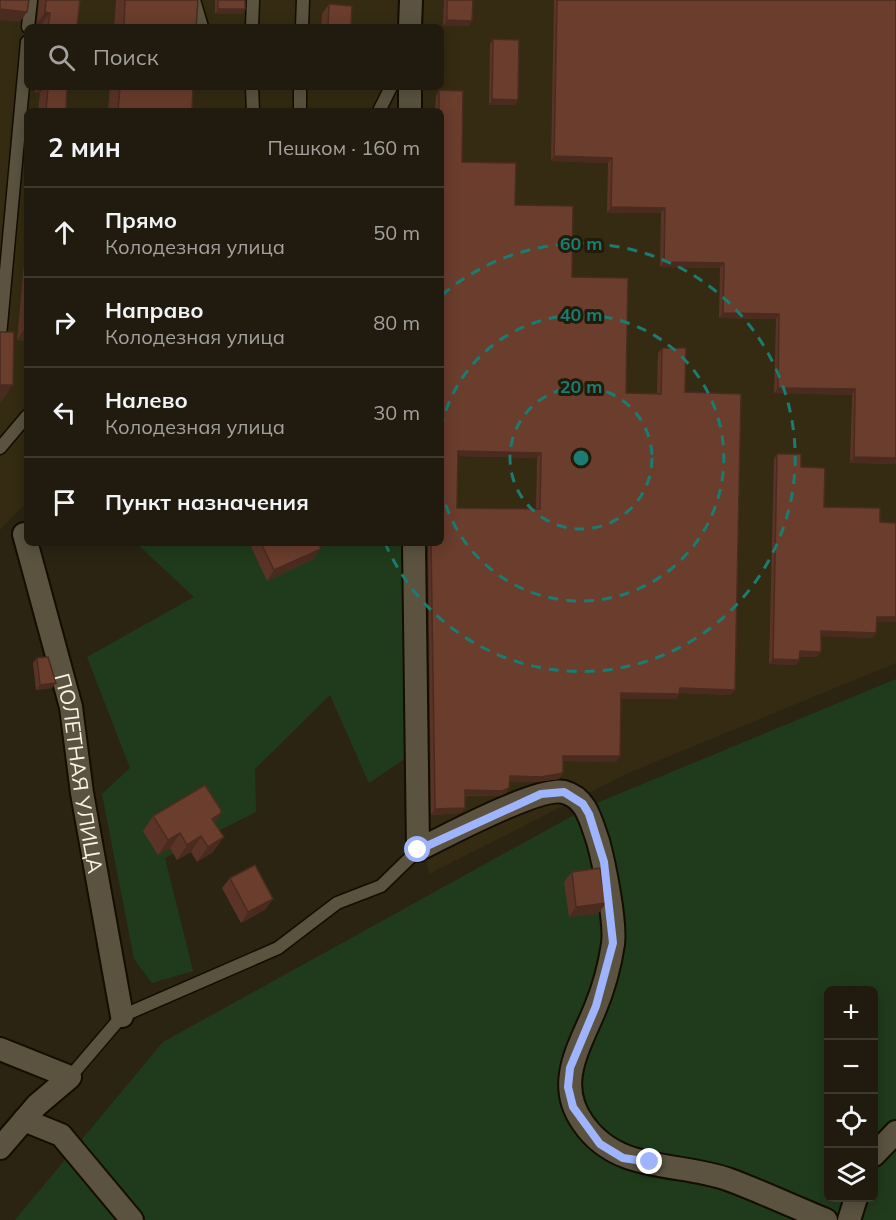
<!DOCTYPE html>
<html lang="ru">
<meta charset="utf-8">
<style>
:root{--surface:#201b0e;--page:#2d281c;--text:#f1f3f6;--muted:#a2a19e;--line:#3d392e}
body{margin:0;font-family:Mulish,sans-serif;background:var(--page);color:var(--text)}
.controls{position:absolute;right:18px;bottom:18px;display:grid;overflow:hidden;border-radius:9px;box-shadow:0 3px 15px #0003}
.controls button{width:54px;height:54px;display:grid;place-items:center;padding:0;border:0;border-bottom:2px solid var(--line);background:var(--surface);color:var(--text);font:30px sans-serif}
.stop{position:absolute;width:18px;height:18px;margin:-14px;border:4px solid #9eb4fd;border-radius:50%;background:#fff}
.stop.end{background:#9eb4fd;border-color:#fff;box-shadow:0 2px 6px #0008}
.list{margin:0;padding:0;list-style:none}
h2{display:flex;justify-content:space-between;align-items:center;height:78px;margin:0;padding:0 24px;font-size:26px}
h2 small{font-size:20px;font-weight:400;color:var(--muted)}
.list li{display:grid;grid-template-columns:39px 1fr auto;gap:18px;align-items:center;box-sizing:border-box;height:90px;padding:0 24px;border-top:2px solid var(--line)}
.list b{display:block;font-size:22px;white-space:nowrap}
.list p{margin:0;font-size:20px;white-space:nowrap;color:var(--muted)}
.list em{font-size:20px;font-style:normal;color:var(--muted)}
.icon{flex:none;width:33px;height:33px;fill:none;stroke:currentColor;stroke-width:2;stroke-linecap:round;stroke-linejoin:round}
.map{position:relative;flex:none;width:896px;height:1220px;overflow:hidden}
.search{position:absolute;background:var(--surface);box-shadow:0 3px 15px #0003;left:24px;top:24px;width:420px;height:66px;display:flex;align-items:center;gap:15px;box-sizing:border-box;padding:0 21px;border-radius:9px;color:var(--muted);font-size:22px}
.panel{position:absolute;background:var(--surface);box-shadow:0 3px 15px #0003;left:24px;top:108px;width:420px;height:438px;border-radius:9px}
.map>svg:first-child{display:block}
</style>
<div class="map">
<svg width="896" height="1220" viewBox="0 0 896 1220">
<rect width="100%" height="100%" fill="#2b2413"/>
<g fill="#342b12">
<polygon points="0,0 400,0 400,27 27,27 27,87 401,87 401,111 27,111 27,502 0,530"/>
<polygon points="418,0 896,0 896,663 626,774 429,874 420,826 417,543 441,543 441,111 416,111 416,87 441,87 441,27 417,27"/>
</g>
<g fill="#203b1c" fill-rule="evenodd">
<polygon points="136,543 401,543 410,561 413,753 369,783 330,695 255,769 256,812 165,858 193,971 152,983 134,959 102,794 130,768 87,657 194,597"/>
<path d="M896,679V1220H15L163,1042L592,805ZM828,990H874V1198H828Z"/>
</g>
<g fill="none" stroke-linecap="round" stroke-linejoin="round">
<defs>
<g id="service">
<polyline points="194,0 202,27"/>
<polyline points="28,27 31,0"/>
<polyline points="252,27 253,0"/>
<polyline points="302,27 303,0"/>
<polyline points="252,87 253,111"/>
<polyline points="300,111 300,87"/>
<polyline points="379,111 391,87"/>
<polyline points="0,336 27,42"/>
<polyline points="0,448 27,416"/>
<polyline points="70,1077 122,1016 278,948 337,903 381,886 418,850"/>
</g>
<g id="minor">
<polyline points="410,27 411,0"/>
<polyline points="410,87 410,111"/>
<path id="s1" d="M24,534L71,707L82,793L122,1016"/>
<path d="M414,543L418,850C444,837 539,786 564,792C587,798 591,822 598,841C604,863 616,922 613,944C610,964 603,990 595,1009C579,1048 555,1084 583,1123C618,1174 678,1161 730,1180C762,1192 794,1207 826,1220"/>
<polyline points="0,1049 70,1077 37,1105 0,1148"/>
<polyline points="24,1120 61,1135 132,1220"/>
<polyline points="874,1155 896,1132"/>
<polyline points="849,1220 856,1198"/>
</g>
</defs>
<use href="#service" stroke="#140d01" stroke-width="15"/>
<use href="#minor" stroke="#140d01" stroke-width="26"/>
<use href="#service" stroke="#5b5340" stroke-width="12"/>
<use href="#minor" stroke="#5b5340" stroke-width="22"/>
</g>
<g fill="#5b3427" fill-rule="evenodd">
<polygon points="39,0 80,0 77,27 41,27 41,25 37,24"/>
<polygon points="116,0 198,0 196,27 114,27"/>
<polygon points="215,0 245,0 245,9 242,14 215,14"/>
<polygon points="444,0 473,0 472,21 468,26 443,26"/>
<polygon points="554,0 896,0 896,464 850,463 852,395 774,393 776,319 719,318 720,268 660,267 661,213 607,213 608,163 551,161"/>
<polygon points="329,4 351,27 321,27 322,14"/>
<polygon points="493,39 518,100 515,105 489,105 490,44"/>
<polygon points="35,87 67,87 66,109 73,111 38,111 40,93 35,93"/>
<polygon points="110,87 193,87 192,111 108,111"/>
<path d="M439,90L462,162L515,205L572,277L626,393L657,394L658,353L662,348L685,392L731,695L679,693L676,699H621L620,756L616,762L563,761V773L559,779L537,782H509L506,793L499,796H465L461,813L431,815L428,543H441V111H435L436,96ZM458,456L537,458L536,509L457,508Z"/>
<polygon points="27,231 27,341 17,340"/>
<polygon points="777,454 801,467 824,507 880,522 896,622 877,622 873,638 821,636 817,657 799,657 799,660 796,665 769,664 774,459"/>
<polygon points="251,543 318,543 313,559 267,581 250,544"/>
<polygon points="37,658 52,688 36,690 33,663"/>
<polygon points="221,813 215,822 213,852 197,862 191,852 177,860 170,848 158,855 143,831 153,816"/>
<polygon points="572,872 598,914 569,917 564,882"/>
<polygon points="230,878 266,909 241,923 222,888"/>
</g>
<g fill="#4a2b20">
<polygon points="0,9 27,12 20,22 0,20"/>
<polygon points="218,9 245,9 242,14 215,14"/>
<polygon points="45,12 50,13 41,25 37,24"/>
<polygon points="447,20 472,21 468,26 443,26"/>
<polygon points="39,87 45,87 40,93 35,93"/>
<polygon points="492,99 518,100 515,105 489,105"/>
<polygon points="554,156 612,158 608,163 551,161"/>
<polygon points="611,207 665,208 661,213 607,213"/>
<polygon points="664,262 724,263 720,268 660,267"/>
<polygon points="723,313 779,314 776,319 719,318"/>
<polygon points="25,329 27,329 27,341 17,340"/>
<polygon points="0,385 13,385 0,403"/>
<polygon points="778,388 855,389 852,395 774,393"/>
<polygon points="458,451 541,453 537,458 454,456"/>
<polygon points="854,457 896,458 896,464 850,463"/>
<polygon points="321,549 313,559 267,581 274,570"/>
<polygon points="877,617 896,617 896,622 873,622"/>
<polygon points="821,631 876,633 873,638 818,636"/>
<polygon points="800,651 821,652 817,657 796,657"/>
<polygon points="773,659 799,660 796,665 769,664"/>
<polygon points="56,683 52,688 36,690 40,685"/>
<polygon points="680,688 735,690 731,695 676,693"/>
<polygon points="621,693 679,694 676,699 617,699"/>
<polygon points="563,756 620,756 616,762 560,761"/>
<polygon points="563,773 559,779 537,782 506,782 510,776"/>
<polygon points="509,788 506,793 499,796 461,795 465,790"/>
<polygon points="465,808 461,813 431,815 435,809"/>
<polygon points="221,813 211,828 212,819"/>
<polygon points="180,833 170,848 158,855 168,840"/>
<polygon points="201,836 191,852 177,860 187,845"/>
<polygon points="224,837 213,852 197,862 208,847"/>
<polygon points="273,899 266,909 241,923 248,912"/>
<polygon points="606,903 598,914 569,917 576,907"/>
</g>
<g fill="#6a3d2d" stroke="#4a2b20" stroke-width="1.5" fill-rule="evenodd">
<polygon points="0,0 29,0 27,12 0,9"/>
<polygon points="46,0 80,0 77,27 48,27 50,13 45,12"/>
<polygon points="125,0 198,0 196,27 124,27"/>
<rect x="218" y="0" width="27" height="9"/>
<polygon points="447,0 473,0 472,21 447,20"/>
<polygon points="557,0 896,0 896,458 854,457 855,389 778,388 779,314 723,313 724,263 664,262 665,208 611,207 612,158 554,156"/>
<polygon points="329,4 352,6 351,27 328,27"/>
<polygon points="493,39 519,40 518,100 492,99"/>
<polygon points="48,87 67,87 66,109 73,111 46,111"/>
<polygon points="120,87 193,87 192,111 118,111"/>
<path d="M439,90L463,91L462,162L516,163L515,205L573,206L572,277L628,278L626,393L661,394L662,348H686L685,392L741,394L735,690L680,688L679,694L621,693L620,756H563V773L541,777L510,776L509,788L502,791L465,790V808L435,809L431,543H441V111H439ZM458,451L541,453L540,509L457,508Z"/>
<polygon points="27,307 27,329 25,329"/>
<polygon points="0,332 14,332 13,385 0,385"/>
<polygon points="777,454 801,454 801,467 825,468 824,507 880,508 880,522 896,523 896,617 877,617 876,633 821,631 821,652 800,651 799,660 773,659"/>
<polygon points="261,543 318,543 321,549 274,570"/>
<polygon points="48,657 56,683 40,685 37,658"/>
<polygon points="205,785 221,810 221,813 212,819 224,837 208,847 201,836 187,845 180,833 168,840 153,816"/>
<polygon points="255,865 273,899 248,912 230,878"/>
<polygon points="600,868 606,903 576,907 572,872"/>
</g>
<g fill="none" stroke-linecap="round" stroke-linejoin="round">
<polyline stroke="#9eb4fd" stroke-width="8" points="418,850 541,794 564,792 583,804 589,814 604,862 613,943 596,1006 570,1068 568,1087 573,1107 600,1144 623,1158 650,1162"/>
</g>
<g fill="none" stroke="#1b7c74" stroke-width="3" stroke-dasharray="10 8">
<circle cx="581" cy="458" r="71"/>
<path d="M441 428A143 143 0 1 1 441 488"/>
<path d="M442 295A214 214 0 1 1 385 543"/>
</g>
<g text-anchor="middle" dominant-baseline="central" stroke-width="6" stroke-linejoin="round" paint-order="stroke">
<g font-size="21" fill="#f8f4e9" stroke="#221b0a">
<text stroke="none"><textPath href="#s1" startOffset="246">ПОЛЕТНАЯ УЛИЦА</textPath></text>
</g>
</g>
<circle cx="581" cy="458" r="9" fill="#1b7c74" stroke="#221b0a" stroke-width="3"/>
<g font-size="18" text-anchor="middle" font-weight="bold" fill="#1b7c74" stroke="#221b0a" stroke-width="6" stroke-linejoin="round" paint-order="stroke">
<text x="581" y="250">60 m</text>
<text x="581" y="321">40 m</text>
<text x="581" y="393">20 m</text>
</g>
</svg>
<div class="controls">
<button>+</button>
<button>−</button>
<button><svg class="icon" aria-label="locate" viewBox="0 0 24 24"><circle cx="12" cy="12" r="6"/><path d="M12 2v4M12 18v4M2 12h4M18 12h4"/></svg></button>
<button><svg class="icon" aria-label="layers" viewBox="0 0 24 24"><path d="M12 4l9 5-9 5-9-5zM3 14l9 5 9-5"/></svg></button>
</div>
<div class="stop" style="left:418px;top:850px"></div>
<div class="stop end" style="left:650px;top:1162px"></div>
<div class="search"><svg class="icon" aria-label="search" viewBox="0 0 24 24"><circle cx="10" cy="10" r="6"/><path d="M15 15l6 6"/></svg>Поиск</div>
<section class="panel">
<h2>2 мин<small>Пешком · 160 m</small></h2>
<ul class="list">
<li><svg class="icon" aria-label="ahead" viewBox="0 0 24 24"><path d="M12 20V5M6 11l6-6 6 6"/></svg><div><b>Прямо</b><p>Колодезная улица</p></div><em>50 m</em></li>
<li><svg class="icon" aria-label="right" viewBox="0 0 24 24"><path d="M7 20v-9h11M14 6l5 5-5 5"/></svg><div><b>Направо</b><p>Колодезная улица</p></div><em>80 m</em></li>
<li><svg class="icon" aria-label="left" viewBox="0 0 24 24"><path d="M17 20v-9H6M10 6l-5 5 5 5"/></svg><div><b>Налево</b><p>Колодезная улица</p></div><em>30 m</em></li>
<li><svg class="icon" aria-label="arrive" viewBox="0 0 24 24"><path d="M6 21V4h12l-3 4 3 4H6"/></svg><div><b>Пункт назначения</b></div></li>
</ul>
</section>
</div>
